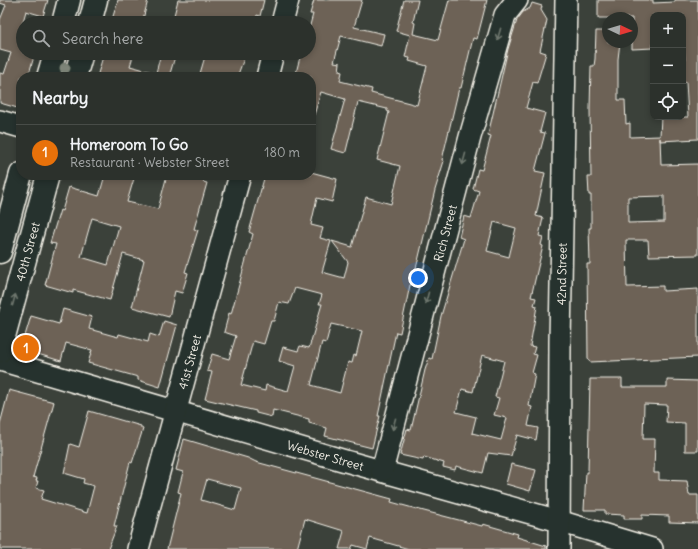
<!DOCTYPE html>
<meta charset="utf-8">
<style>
:root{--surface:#2c312c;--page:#383d38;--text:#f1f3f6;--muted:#a6a9a9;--line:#484c48;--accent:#8abfa5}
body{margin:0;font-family:Delius,sans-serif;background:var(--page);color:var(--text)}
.controls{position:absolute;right:12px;top:12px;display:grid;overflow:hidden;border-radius:8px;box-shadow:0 2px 6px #0003}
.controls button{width:36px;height:36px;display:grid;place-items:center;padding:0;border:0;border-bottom:1px solid var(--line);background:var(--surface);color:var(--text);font:20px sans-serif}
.compass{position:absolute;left:602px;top:12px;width:36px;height:36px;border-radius:50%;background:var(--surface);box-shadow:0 2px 6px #0003;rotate:94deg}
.you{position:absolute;left:418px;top:278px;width:14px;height:14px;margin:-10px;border:3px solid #fff;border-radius:50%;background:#1a73e8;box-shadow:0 0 0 6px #1a73e833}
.badge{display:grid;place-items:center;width:26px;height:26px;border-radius:50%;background:var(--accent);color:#fff;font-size:13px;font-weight:700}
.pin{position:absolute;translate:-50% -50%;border:2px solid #fff;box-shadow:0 1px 4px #0006}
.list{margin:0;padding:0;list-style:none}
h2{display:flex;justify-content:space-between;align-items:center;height:52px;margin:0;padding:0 16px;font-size:17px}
h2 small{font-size:13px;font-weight:400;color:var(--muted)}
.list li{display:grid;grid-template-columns:26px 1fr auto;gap:12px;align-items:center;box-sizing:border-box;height:56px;padding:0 16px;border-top:1px solid var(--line)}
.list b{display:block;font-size:15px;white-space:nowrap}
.list p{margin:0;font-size:13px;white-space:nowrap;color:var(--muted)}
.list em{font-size:13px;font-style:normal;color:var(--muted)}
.icon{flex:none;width:22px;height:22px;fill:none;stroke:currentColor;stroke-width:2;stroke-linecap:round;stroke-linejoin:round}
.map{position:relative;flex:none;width:698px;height:549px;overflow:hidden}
.search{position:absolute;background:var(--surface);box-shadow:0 2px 6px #0003;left:16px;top:16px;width:300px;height:44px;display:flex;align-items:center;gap:10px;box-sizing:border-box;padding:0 14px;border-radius:22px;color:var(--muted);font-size:15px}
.panel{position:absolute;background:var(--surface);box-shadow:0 2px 6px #0003;left:16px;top:72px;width:300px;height:108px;border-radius:16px}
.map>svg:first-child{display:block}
</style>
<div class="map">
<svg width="698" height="549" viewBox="0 0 698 549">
<rect width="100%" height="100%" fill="#3b413a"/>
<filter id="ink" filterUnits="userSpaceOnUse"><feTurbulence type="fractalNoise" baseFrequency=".025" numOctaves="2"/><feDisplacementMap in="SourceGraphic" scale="8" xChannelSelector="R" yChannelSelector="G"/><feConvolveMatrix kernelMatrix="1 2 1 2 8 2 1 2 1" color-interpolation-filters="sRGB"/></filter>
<g filter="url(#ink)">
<g fill="#6d6257" stroke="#f4f1e8" fill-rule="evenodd">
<polygon points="0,0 48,0 43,16 26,11 18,39 23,40 23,53 35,53 28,77 21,77 21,109 0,103 0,73 4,74 11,53 0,50 0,20 6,5 0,3"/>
<polygon points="118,0 148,0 142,23 111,23"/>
<polygon points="178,0 264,0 260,16 257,15 255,23 172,23"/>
<path d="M314,0H362L354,27L384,34L381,46L341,36L334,62L340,63L339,71L342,72L340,81L372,89L371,93L417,105L427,66L409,61L410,58L405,57L410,35L396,31L404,0H418L413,22L415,23L413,34L438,40L449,0H487L477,39L473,38L461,88H459L442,160L444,161L435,190L418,261L411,285H410L400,333L396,332L378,416H380L372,448L325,436L327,428L309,423V419L273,410L272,417L256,413V411L205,399L212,372L207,371L212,354L229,359L236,336L224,332L229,313L231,314L253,234L249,232L265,175H311V172L337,179L332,202L317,198L311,225L323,228L320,238L331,241L322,272L344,278L348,262L332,241L352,247L366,197L391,204L400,166L377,160L389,112L387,111V109L358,102L346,151L345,153L331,149L345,99L321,92L314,115L311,114V77H295L301,53H309V29L313,14H310ZM295,288L322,295L319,304H322L309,348L300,346L298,351L283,347L279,361L295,366L288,391L266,385L265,391L241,385L253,341L264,344L271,321H274L279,302L289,304ZM331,324L362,331L356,356L354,355L352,363L348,362L340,393L311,385L322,342L326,343Z"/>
<path d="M598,0H653V3L675,2V0H698V139L660,141V138L661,165L698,164V255L649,256L648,240H626L627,287L663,286V291L698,289V357L590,362L588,359L587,264H590L589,228H591V195H589L588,177H591L590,109L591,66H594L595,59L596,31H608V42H620L618,59V100H625L626,124L630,123V137L660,136L661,117H688L686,82H683V63H685L683,15H653V48L632,49V18H598ZM664,196V222L628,223V197Z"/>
<path d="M532,3L542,6L541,10L547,20L540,51L546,53L537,83L533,82L526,108L545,113L540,132L545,133L535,171L545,173L536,216L543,218L539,236L543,237L541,245L543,246L531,297L536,298L534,305L537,306L530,346L535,347L533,354L537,355L532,373L535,374L529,406L532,407L528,426L538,428L536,440L517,435L511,456L488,453L483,473L456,466L455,470L443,467L444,463L424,457L423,460L400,455L407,429L411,430L425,370L429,358L432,359L441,316L464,239L459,237L464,216L471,218L479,191L473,189L478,169L482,170L491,136L488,135L508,49L517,20L523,12L530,8ZM494,222L516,228L509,257L487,251ZM482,355L504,361L495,397L499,398L494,415L507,418L501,440L472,433L476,417L456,412L462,389L473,392Z"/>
<polygon points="104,53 134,53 130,66 156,73 161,53 176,53 169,77 97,77"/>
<polygon points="206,53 246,53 237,77 199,77"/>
<path d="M105,175H135L127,202L158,209L167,175H205L203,182L207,183L194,229L198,230L185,272L188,273L182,293L175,291L169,317L132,307L144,260L123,254L110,300L73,290V293L45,285L56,244L50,243L60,210L62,211L69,187L99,196ZM92,218L119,226L108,265L81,257Z"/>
<polygon points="63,309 92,317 89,329 118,337 119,334 148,342 150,334 159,337 164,321 177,325 160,387 138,380 138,377 88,363 92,350 66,343 61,361 21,349 31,316 59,324"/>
<polygon points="590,379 622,379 622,387 667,387 667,380 698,381 698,451 685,451 685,423 666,422 667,405 644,404 643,439 655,439 654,473 659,473 659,480 687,481 689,495 698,495 698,523 669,522 669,516 642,515 642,519 624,519 624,515 605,514 605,510 584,510 586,472 588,472"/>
<polygon points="9,390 54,402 33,477 37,478 36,481 38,481 36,488 44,490 41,499 87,513 94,486 83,483 84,479 64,473 70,444 79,447 89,411 141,426 141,428 143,429 132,463 130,462 114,526 117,526 108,549 0,549 0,424"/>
<path d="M184,439L248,458L256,462L392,499L391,502L424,511L482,526L483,524L518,534L517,537L546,546V549H409L370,538L367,549L353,545L351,549H339L344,531L305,519L297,549H167L181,493L178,492L183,472L176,470ZM207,479L241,488L235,510L201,500Z"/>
<polygon points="511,464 536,470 530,491 506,484"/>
</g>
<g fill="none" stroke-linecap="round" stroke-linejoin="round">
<defs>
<g id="minor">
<polyline points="282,23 288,0"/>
<polyline points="267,77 273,53"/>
<polyline points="0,121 21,127"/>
<path id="s1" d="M0,360L342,460L559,521L652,549"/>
<path id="s2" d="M382,471L470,137L505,15L517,0"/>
<path id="s3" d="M138,549L240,175"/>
<path id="s4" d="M559,549L560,342L566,0"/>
</g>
<g id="major">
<polyline points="63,23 69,0"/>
<polyline points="90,23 96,0"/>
<polyline points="48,77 55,53"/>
<polyline points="75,77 82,53"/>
<polyline points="0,252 21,174"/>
<path id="s5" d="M0,351L48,175"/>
</g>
</defs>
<use href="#minor" stroke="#f4f1e8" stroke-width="24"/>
<use href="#major" stroke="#f4f1e8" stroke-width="25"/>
<use href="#minor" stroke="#26332d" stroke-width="21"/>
<use href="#major" stroke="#26332d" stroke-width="22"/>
</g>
<circle fill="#7f867a" cx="65" cy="68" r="5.5"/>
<defs><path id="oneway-shaft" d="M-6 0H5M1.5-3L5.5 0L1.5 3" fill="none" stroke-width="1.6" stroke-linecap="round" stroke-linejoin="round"/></defs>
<g stroke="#6e766e">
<use href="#oneway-shaft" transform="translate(499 34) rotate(106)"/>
<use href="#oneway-shaft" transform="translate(464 159) rotate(105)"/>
<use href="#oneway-shaft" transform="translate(427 298) rotate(105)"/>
<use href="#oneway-shaft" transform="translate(14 300) rotate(-75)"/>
<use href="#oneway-shaft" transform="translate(394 424) rotate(105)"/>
</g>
</g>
<g text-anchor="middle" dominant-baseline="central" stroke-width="4" stroke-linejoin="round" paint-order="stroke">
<g font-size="12" fill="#f4f1e8" stroke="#26332d">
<text stroke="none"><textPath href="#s2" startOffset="246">Rich Street</textPath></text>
<text stroke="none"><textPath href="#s5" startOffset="103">40th Street</textPath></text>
<text stroke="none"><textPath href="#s4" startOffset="275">42nd Street</textPath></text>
<text stroke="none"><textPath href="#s3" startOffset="194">41st Street</textPath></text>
<text stroke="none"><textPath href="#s1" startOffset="339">Webster Street</textPath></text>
</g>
</g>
</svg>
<div class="controls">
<button>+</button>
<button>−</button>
<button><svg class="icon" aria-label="locate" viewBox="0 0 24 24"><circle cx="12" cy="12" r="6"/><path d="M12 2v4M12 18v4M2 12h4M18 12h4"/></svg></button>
</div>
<svg class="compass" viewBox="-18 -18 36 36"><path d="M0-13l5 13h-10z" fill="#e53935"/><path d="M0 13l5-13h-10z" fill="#a6a9a9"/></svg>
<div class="you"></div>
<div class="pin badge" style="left:26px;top:348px;background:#e8710a">1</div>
<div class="search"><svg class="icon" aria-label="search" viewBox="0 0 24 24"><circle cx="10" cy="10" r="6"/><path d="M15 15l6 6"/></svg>Search here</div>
<section class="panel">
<h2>Nearby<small></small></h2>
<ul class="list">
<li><span class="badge" style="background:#e8710a">1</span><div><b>Homeroom To Go</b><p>Restaurant · Webster Street</p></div><em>180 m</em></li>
</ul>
</section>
</div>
